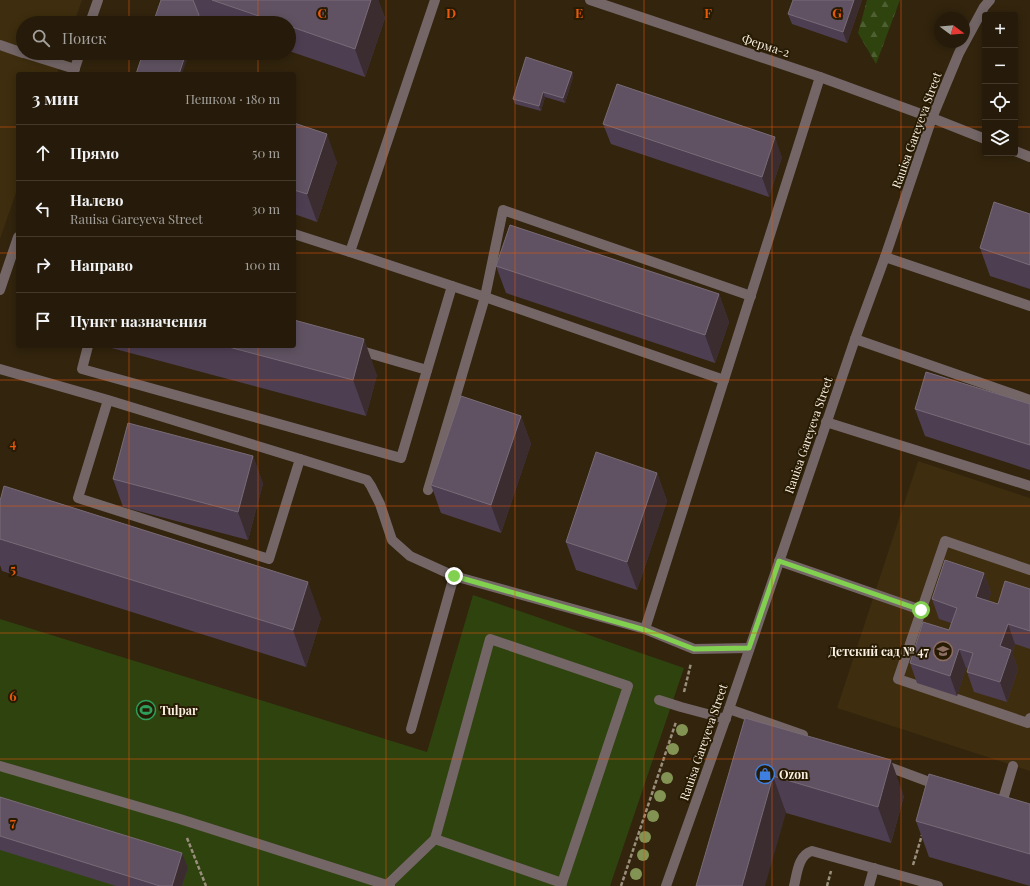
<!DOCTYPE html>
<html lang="ru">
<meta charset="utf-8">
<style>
:root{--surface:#261b0a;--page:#322818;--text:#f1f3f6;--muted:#a4a19c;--line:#42392b}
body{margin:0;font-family:"Playfair Display",serif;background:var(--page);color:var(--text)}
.controls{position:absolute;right:12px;top:12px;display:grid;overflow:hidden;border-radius:4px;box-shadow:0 2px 10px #0003}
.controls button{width:36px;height:36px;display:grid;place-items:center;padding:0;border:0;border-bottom:1px solid var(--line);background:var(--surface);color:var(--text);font:20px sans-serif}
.compass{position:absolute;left:934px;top:12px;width:36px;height:36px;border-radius:50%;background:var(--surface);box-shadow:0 2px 10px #0003;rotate:106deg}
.stop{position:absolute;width:12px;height:12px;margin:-9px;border:3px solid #81d050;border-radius:50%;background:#fff}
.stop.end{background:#81d050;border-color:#fff;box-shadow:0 1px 4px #0008}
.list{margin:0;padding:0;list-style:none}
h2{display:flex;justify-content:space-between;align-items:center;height:52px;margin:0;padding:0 16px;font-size:17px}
h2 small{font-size:13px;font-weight:400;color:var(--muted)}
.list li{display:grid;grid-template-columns:26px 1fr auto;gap:12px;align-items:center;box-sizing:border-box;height:56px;padding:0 16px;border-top:1px solid var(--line)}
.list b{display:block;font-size:15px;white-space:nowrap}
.list p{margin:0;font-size:13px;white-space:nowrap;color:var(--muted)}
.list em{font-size:13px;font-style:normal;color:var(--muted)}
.icon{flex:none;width:22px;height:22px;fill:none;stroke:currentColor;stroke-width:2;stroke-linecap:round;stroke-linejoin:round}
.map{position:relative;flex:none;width:1030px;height:886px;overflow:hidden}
.search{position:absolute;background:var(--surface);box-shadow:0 2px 10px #0003;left:16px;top:16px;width:280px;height:44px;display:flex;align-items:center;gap:10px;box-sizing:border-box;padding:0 14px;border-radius:22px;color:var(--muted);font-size:15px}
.panel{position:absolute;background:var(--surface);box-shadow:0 2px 10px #0003;left:16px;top:72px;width:280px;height:276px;border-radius:4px}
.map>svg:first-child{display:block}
</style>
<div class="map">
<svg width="1030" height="886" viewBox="0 0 1030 886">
<defs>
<pattern id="forest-firs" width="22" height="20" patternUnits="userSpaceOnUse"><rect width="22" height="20" fill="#2f430f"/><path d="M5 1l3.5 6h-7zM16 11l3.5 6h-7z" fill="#4e5f32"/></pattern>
</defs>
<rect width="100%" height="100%" fill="#32240d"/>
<g fill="#3e2d0e">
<polygon points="0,0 82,0 74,23 23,23 23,53 64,53 57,74 18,74 18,187 0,239"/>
<polygon points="918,461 1030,498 1030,771 837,708"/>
</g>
<polygon fill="url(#forest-firs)" points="867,0 900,0 876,64 858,33"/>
<polygon fill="#2f430f" points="473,595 684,668 610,886 0,886 0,619 427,752"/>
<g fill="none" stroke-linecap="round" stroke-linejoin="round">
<g stroke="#9a8e7c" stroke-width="2.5" stroke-dasharray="4 2" stroke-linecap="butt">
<polyline points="684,692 691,663"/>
<polyline points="187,838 206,886"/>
<polyline points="913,865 922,835"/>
<polyline points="621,886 676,722"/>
<polyline points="827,886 831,871"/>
</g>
<g stroke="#746667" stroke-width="10">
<polyline points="0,45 23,53"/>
<polyline points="24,53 75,69"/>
<polyline points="932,118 985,139"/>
<polyline points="1015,151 1030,157"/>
<polyline points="294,234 350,252"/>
<polyline points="885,257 1030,306"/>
<polyline points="855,339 1030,400"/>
<polyline points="88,346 82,369 401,458 452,286"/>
<polyline points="358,350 427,370"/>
<polyline points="0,369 108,400 300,459 269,559 78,498 108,400"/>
<polyline points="724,380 485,297 503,210 751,296"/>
<polyline points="826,422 1030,486"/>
<polyline points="300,459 367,480 371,486 380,504 392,540 410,556 454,576 645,629"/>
<polyline points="428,490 485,297 350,252 435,0"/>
<polyline points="779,561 921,610"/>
<polyline points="1030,570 945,541 898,679 1028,723 1030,718"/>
<polyline points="749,648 694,649 645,629 820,77"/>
<polyline points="659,700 681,707 726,719"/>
<polyline points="729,709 803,735"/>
<polyline points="411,729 454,576"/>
<polyline points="881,764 940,786"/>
<polyline points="0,766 180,819 390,886"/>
<polyline points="1001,806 1013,766"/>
<polyline points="435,839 490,639 628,686 561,886"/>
<polyline points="386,886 435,839 562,883"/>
<path d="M794,886C797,874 798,855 812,851L938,886"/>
<polyline points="869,886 874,868"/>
</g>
<g stroke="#746667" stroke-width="10">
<polyline points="590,0 820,77 932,118"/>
<polyline points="90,23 98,0"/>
<polyline points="73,74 80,53"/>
<polyline points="0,290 18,237"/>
</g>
<polyline stroke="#746667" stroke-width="10" points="666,886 729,709 855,339 885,257 932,118 959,53 984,7 990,0"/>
</g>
<g fill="#829353">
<circle cx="682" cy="730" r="6"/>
<circle cx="673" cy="749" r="6"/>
<circle cx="667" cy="778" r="6"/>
<circle cx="660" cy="796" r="6"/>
<circle cx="653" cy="816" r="6"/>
<circle cx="645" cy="837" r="6"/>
<circle cx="643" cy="855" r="6"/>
<circle cx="636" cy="874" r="6"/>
</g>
<g fill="#4e3e52">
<polygon points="161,0 378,0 385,18 365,77 289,51 289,23 208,23 200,20 200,23 153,23"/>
<polygon points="862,0 847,43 792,24 788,14"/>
<polygon points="572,72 573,77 565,103 545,97 541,111 515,104 513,99"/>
<polygon points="294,123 337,162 317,222 294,214"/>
<polygon points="603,124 782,157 769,197 611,144"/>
<polygon points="1030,214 1030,289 990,276 980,248"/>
<polygon points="496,266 719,294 729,322 715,363 506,293"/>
<polygon points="104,346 294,346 377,375 366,416"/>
<polygon points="1030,404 1030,470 925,436 915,409"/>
<polygon points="521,416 531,444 501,533 441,513 431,485"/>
<polygon points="253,456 263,484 248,540 123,507 113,479"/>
<polygon points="657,473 667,501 637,590 576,570 566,542"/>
<polygon points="0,501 321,618 306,667 2,571 0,565"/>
<polygon points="984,573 991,593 988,601 998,604 1030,589 1030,649 1015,644 1012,653 1018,669 1007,702 974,692 967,672 968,669 966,668 957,696 917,683 910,663 949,630 951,623 939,619 932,599"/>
<polygon points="745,718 904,796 891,843 786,813"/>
<polygon points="0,797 188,868 182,886 116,886 0,850"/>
<polygon points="1030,804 1030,886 929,857 916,821"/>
</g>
<g fill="#3b2c30">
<polygon points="371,0 378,0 385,18 365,77 355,49"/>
<polygon points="854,0 862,0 847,43 843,32"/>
<polygon points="199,15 200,20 200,23 196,23"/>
<polygon points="186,53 189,53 182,74 179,74"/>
<polygon points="572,72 573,77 565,103 563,98"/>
<polygon points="543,92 545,97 541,111 539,106"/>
<polygon points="327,134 337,162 317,222 307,194"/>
<polygon points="775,137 782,157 769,197 762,177"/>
<polygon points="719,294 729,322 715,363 705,335"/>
<polygon points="364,339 377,375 366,416 353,380"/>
<polygon points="521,416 531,444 501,533 491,505"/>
<polygon points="253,456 263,484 248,540 238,512"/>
<polygon points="657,473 667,501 637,590 627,562"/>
<polygon points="984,573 991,593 983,617 976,597"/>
<polygon points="308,582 321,618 306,667 293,630"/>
<polygon points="1008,624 1015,644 1012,653 1018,669 1007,702 1000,682 1000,646"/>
<polygon points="959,649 966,668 957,696 950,676"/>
<polygon points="891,760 904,796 891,843 878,807"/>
<polygon points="773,776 786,813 765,886 742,886"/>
<polygon points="182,853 188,868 182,886 172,886"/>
</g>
<g fill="#605262" stroke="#786b76">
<polygon points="161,0 193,0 199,15 196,23 153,23"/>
<polygon points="212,0 371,0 355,49 289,26 289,23 279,23"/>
<polygon points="793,0 854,0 843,32 788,14"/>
<polygon points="143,53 186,53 179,74 136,74"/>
<polygon points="526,57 572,72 563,98 543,92 539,106 513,99"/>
<polygon points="617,84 775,137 762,177 603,124"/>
<polygon points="294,123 327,134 307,194 294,190"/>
<polygon points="994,202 1030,214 1030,265 980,248"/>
<polygon points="510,225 719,294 705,335 496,266"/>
<polygon points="294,320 364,339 353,380 225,346 294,346"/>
<polygon points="926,372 1030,404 1030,445 915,409"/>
<polygon points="461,396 521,416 491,505 431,485"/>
<polygon points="128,423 253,456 238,512 113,479"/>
<polygon points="596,452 657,473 627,562 566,542"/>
<polygon points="4,486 308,582 293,630 0,539 0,501"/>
<polygon points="945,560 984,573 976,597 998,604 1005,581 1030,589 1030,631 1008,624 1000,646 1011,650 1000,682 967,672 973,653 959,649 950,676 910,663 923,622 949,630 957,608 932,599"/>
<polygon points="745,718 891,760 878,807 773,776 742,886 696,886"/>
<polygon points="929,774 1030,804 1030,854 916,821"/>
<polygon points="0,797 182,853 172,886 160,886 0,836"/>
</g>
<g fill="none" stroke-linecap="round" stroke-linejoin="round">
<polyline stroke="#81d050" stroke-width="5" points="454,576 645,630 694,649 749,648 779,561 921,610"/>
</g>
<path fill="none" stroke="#e8590c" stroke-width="1" stroke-opacity="0.55" d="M129,0V23M258,0V23M386,0V886M515,0V886M644,0V886M772,0V886M901,0V886M129,53V74M258,53V74M0,127H18M294,127H985M1015,127H1030M0,253H18M294,253H1030M129,346V886M258,346V886M0,380H1030M0,506H1030M0,633H1030M0,759H1030"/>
<defs>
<symbol id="school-ring" viewBox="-11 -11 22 22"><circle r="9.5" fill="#281b04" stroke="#8d6e63" stroke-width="1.5"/><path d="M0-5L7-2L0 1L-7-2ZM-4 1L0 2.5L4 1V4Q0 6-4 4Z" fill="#8d6e63"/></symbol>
<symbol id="stadium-ring" viewBox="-11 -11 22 22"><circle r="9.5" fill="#281b04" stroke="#2e9e5b" stroke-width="1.5"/><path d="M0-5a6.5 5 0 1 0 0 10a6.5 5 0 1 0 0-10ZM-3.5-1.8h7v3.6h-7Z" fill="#2e9e5b"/></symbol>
<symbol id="shop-ring" viewBox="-11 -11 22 22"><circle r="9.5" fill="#281b04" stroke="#3f7fe0" stroke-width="1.5"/><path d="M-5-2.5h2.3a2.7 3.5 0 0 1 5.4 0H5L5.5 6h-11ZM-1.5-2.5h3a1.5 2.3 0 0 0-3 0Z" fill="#3f7fe0"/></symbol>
</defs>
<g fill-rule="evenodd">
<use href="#school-ring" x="932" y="640" width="22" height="22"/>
<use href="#stadium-ring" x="135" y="699" width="22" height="22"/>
<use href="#shop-ring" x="754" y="763" width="22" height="22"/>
</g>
<g text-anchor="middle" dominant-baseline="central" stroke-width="4" stroke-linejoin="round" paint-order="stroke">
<g font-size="12" fill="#faf1e3" stroke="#281b04">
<text transform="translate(766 45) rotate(18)">Ферма-2</text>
<text transform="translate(916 130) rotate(-70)">Rauisa Gareyeva Street</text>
<text transform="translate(808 435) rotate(-71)">Rauisa Gareyeva Street</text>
<text transform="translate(703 742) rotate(-71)">Rauisa Gareyeva Street</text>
</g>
<g font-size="12" font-weight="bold" fill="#faf1e3" stroke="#281b04" text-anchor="start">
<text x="929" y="651" text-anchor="end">Детский сад № 47</text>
<text x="160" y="710">Tulpar</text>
<text x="779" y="774">Ozon</text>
</g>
</g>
<g font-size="13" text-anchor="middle" font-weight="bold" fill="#e8590c" stroke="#281b04" stroke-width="4" stroke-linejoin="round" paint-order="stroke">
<text x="322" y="18">C</text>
<text x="451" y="18">D</text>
<text x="579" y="18">E</text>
<text x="708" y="18">F</text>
<text x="837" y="18">G</text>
<text x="13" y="448">4</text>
<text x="13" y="574">5</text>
<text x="13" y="701">6</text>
<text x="13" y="827">7</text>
</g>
</svg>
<div class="controls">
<button>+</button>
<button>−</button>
<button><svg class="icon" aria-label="locate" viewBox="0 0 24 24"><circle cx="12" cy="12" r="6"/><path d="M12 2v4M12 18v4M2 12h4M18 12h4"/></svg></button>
<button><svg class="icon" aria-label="layers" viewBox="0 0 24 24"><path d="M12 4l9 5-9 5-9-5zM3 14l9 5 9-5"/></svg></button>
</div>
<svg class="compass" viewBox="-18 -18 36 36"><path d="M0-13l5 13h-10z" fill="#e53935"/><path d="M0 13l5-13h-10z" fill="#a4a19c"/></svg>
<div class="stop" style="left:921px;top:610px"></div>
<div class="stop end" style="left:454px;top:576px"></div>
<div class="search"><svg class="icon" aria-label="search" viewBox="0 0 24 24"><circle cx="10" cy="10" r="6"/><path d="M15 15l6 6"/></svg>Поиск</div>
<section class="panel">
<h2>3 мин<small>Пешком · 180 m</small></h2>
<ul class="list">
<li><svg class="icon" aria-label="ahead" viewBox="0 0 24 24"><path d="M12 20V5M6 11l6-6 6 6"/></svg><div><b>Прямо</b></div><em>50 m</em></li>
<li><svg class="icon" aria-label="left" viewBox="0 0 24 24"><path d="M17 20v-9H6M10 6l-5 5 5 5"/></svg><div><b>Налево</b><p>Rauisa Gareyeva Street</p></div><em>30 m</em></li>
<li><svg class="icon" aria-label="right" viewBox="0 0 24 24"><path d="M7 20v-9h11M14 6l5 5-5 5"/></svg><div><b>Направо</b></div><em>100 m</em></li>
<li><svg class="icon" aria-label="arrive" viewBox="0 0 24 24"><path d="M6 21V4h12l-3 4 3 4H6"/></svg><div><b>Пункт назначения</b></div></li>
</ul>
</section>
</div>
